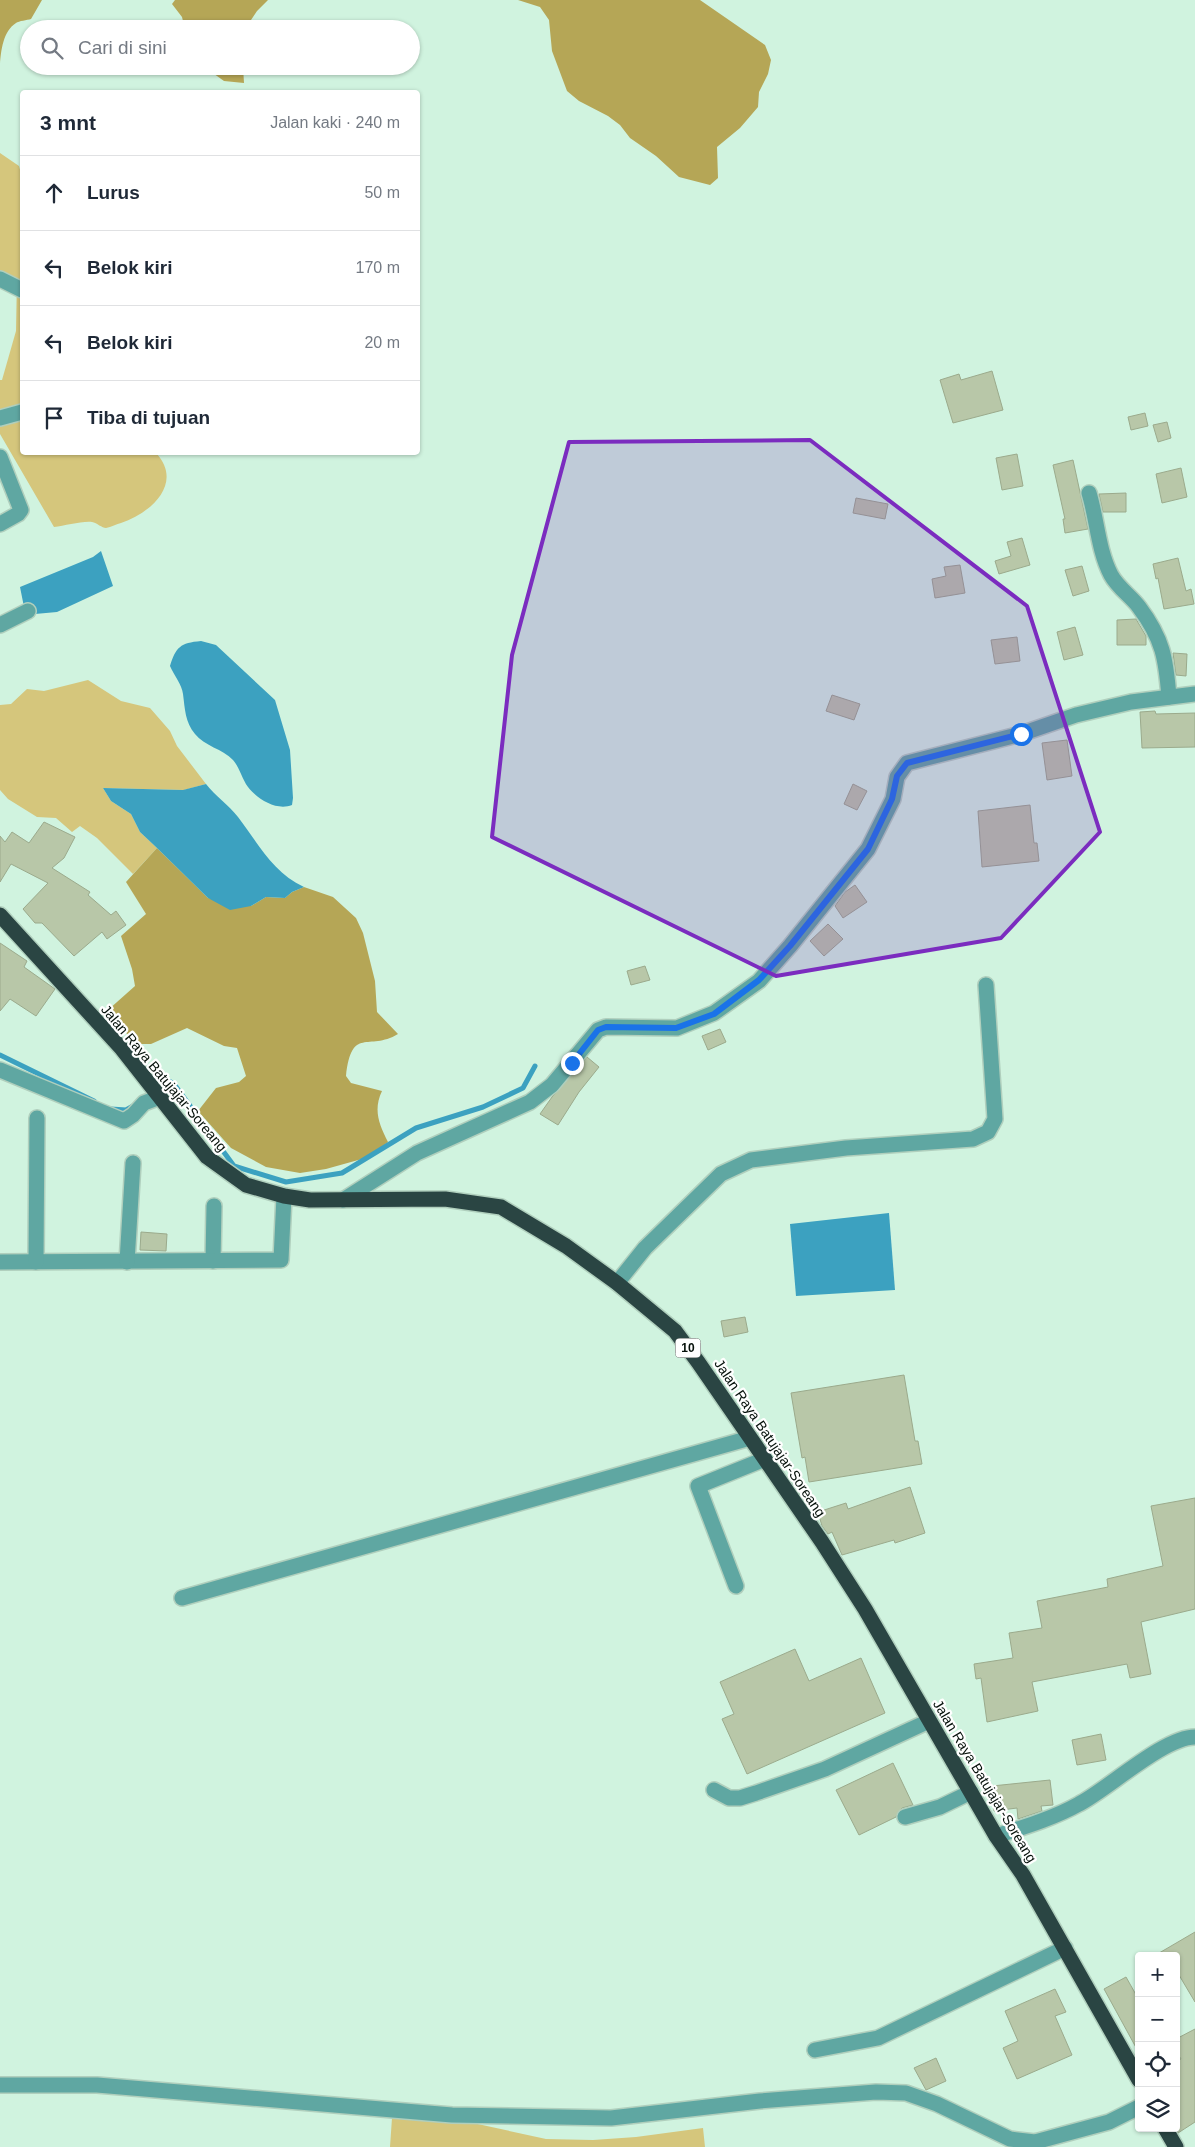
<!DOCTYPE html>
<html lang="id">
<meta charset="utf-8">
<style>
:root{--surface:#fff;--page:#f6f6f7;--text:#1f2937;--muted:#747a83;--line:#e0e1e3}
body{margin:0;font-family:Arial,sans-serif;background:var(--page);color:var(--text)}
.controls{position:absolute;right:15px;bottom:15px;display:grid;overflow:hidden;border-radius:5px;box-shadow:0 1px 4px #0004}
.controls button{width:45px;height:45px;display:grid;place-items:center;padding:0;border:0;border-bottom:1px solid var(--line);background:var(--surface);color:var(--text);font:25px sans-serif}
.stop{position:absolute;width:15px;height:15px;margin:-11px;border:4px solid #1a73e8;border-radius:50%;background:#fff}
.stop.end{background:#1a73e8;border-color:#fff;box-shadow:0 1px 5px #0008}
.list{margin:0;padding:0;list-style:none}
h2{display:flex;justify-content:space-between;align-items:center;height:65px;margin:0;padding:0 20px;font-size:21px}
h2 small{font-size:16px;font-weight:400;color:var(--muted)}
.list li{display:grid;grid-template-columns:32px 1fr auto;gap:15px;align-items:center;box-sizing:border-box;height:75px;padding:0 20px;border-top:1px solid var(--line)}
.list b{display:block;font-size:19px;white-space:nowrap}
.list em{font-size:16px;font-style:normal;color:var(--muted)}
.icon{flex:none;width:28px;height:28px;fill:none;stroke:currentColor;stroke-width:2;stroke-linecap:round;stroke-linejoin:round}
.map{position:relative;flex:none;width:1195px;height:2147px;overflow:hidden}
.search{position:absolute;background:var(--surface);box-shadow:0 1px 4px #0004;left:20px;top:20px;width:400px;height:55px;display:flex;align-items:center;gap:12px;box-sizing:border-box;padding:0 18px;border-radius:28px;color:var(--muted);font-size:19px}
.panel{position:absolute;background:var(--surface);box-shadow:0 1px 4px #0004;left:20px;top:90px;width:400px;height:365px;border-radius:5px}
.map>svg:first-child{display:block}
</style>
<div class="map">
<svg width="1195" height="2147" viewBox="0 0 1195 2147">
<rect width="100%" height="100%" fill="#d0f3df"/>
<g fill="#d5c67c">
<path d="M0,153L19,166L22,177V452L156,453C184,483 151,513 121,523C117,524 111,527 106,528C102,528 97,523 92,522C81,521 65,526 54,527L0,434V380H2L16,331L17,279L0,274Z"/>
<polygon points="88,680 121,701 150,708 170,731 177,746 206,784 184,790 103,788 111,801 131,814 140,832 157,848 133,874 97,838 80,826 72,832 56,818 37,817 8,799 0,790 0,705 11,704 27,689 44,691"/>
<polygon points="392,2118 473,2123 546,2139 593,2140 636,2137 703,2128 705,2147 390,2147"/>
</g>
<g fill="#b5a656">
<path d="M0,0H42L31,19C27,20 19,21 16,23C3,31 1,51 0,64Z"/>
<polygon points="175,0 268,0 257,11 245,29 185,29 182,17 172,4"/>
<polygon points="518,0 700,0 765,45 771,60 768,74 759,92 758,107 740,128 717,147 718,178 710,185 679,177 656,156 630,138 620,125 608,116 579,101 567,91 552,51 549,20 540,7"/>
<polygon points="203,66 243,66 244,83 224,81"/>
<path d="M157,848L208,898L251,906L266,897L285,898L292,892L304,887L333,897L356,918L363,933L375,981L377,1012L398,1034C368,1052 352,1025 346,1076L351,1083L382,1091C373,1110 379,1124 388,1142L369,1157L326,1169L300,1173L266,1167L231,1148L198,1111L216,1088L239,1082L246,1076L237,1048L224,1046L187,1028L151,1044H135L108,1010L135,986L132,969L121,936L146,914L126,882Z"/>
</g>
<g fill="#3ca1c0">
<polygon points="101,551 113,586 57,612 35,614 24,607 20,587 93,557"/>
<path d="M201,641L216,645L275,700L290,750L293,798L292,805C277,811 258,800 248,787C242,779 240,768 233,760C223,749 204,746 195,734C185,722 185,709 183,694C182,685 174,675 170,666C176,647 180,643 201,641Z"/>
<path d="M206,784C215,796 229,805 238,817C258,843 273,873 304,887L292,892L285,898L266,897L251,906L230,910L208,898L157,848L140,832L131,814L111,801L103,788L183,790Z"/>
<polygon points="889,1213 895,1290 796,1296 790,1224"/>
</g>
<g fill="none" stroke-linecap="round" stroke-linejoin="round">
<g stroke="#3ca1c0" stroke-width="5">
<polyline points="0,1055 94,1101"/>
<polyline points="163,1083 166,1079 174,1084 234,1166 286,1182 342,1173 416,1128 483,1107 523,1088 535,1066"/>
<polyline points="111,1109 126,1110 133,1106"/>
</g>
</g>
<g fill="#b8c7a8" stroke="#9baa8c">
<polygon points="992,371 1003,410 953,423 940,380 959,374 961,380"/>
<polygon points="1145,413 1148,426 1131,430 1128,417"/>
<polygon points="1167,422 1171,438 1158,442 1153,425"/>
<polygon points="1017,454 1023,486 1002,490 996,458"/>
<polygon points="1073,460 1088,529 1065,533 1063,519 1065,519 1053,465"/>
<polygon points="1181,468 1187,497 1162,503 1156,474"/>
<polygon points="1126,493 1126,512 1103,512 1099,494"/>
<polygon points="856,498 888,504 885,519 853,513"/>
<polygon points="1022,538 1030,565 999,574 995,561 1011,556 1007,542"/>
<polygon points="1178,558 1186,591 1191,589 1194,604 1164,609 1158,578 1156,579 1153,564"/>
<polygon points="960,565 965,593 935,598 932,579 946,576 944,567"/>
<polygon points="1082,566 1089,591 1073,596 1065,570"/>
<polygon points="1136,619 1146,636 1146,645 1117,645 1117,620"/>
<polygon points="1075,627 1083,655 1064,660 1057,632"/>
<polygon points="1017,637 1020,661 995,664 991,640"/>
<polygon points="1173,653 1187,654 1186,676 1176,675"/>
<polygon points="832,695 860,704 854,720 826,711"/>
<polygon points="1155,711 1156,714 1195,713 1195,747 1142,748 1140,712"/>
<polygon points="1067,740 1072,776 1047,780 1042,743"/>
<polygon points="853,784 867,791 857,810 844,804"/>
<polygon points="1030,805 1034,843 1037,843 1039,861 982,867 978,811"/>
<polygon points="44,822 75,837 64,858 52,868 90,892 88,895 111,915 116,911 126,925 107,939 102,932 74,956 42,923 35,923 23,909 48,883 11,864 0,882 0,836 5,842 12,832 29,843"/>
<polygon points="855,885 867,902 843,918 835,906 845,892"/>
<polygon points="828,924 843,939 824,956 810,941"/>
<polygon points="0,943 27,961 24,967 55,989 36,1016 10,999 0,1011"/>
<polygon points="645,966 650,980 631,985 627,971"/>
<polygon points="720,1029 726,1042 708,1050 702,1036"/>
<polygon points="587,1057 599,1067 579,1092 558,1125 540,1114 552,1097"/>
<polygon points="141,1232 167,1234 166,1251 140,1250"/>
<polygon points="745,1317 748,1332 724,1337 721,1321"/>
<polygon points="904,1375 915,1441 918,1441 922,1464 809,1482 805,1457 802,1458 791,1393"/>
<polygon points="910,1487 925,1533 895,1543 894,1540 842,1555 832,1532 828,1534 822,1526 818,1512 846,1503 848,1509"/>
<polygon points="1195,1498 1195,1609 1141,1622 1151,1674 1130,1678 1127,1664 1032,1682 1038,1711 987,1722 981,1678 976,1679 974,1664 1013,1658 1009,1633 1042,1628 1037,1601 1108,1587 1107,1579 1163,1566 1151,1506"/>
<polygon points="795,1649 809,1681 861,1658 885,1713 747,1774 722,1719 734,1714 720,1682"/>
<polygon points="1101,1734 1106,1760 1077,1765 1072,1740"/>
<polygon points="893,1763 913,1805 902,1808 896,1817 859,1835 836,1790"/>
<polygon points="1050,1780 1053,1805 1041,1806 1042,1811 1018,1819 1017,1808 994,1811 992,1786"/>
<polygon points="1195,1932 1195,2002 1176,1970 1176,1956 1154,1956"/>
<polygon points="1126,1977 1139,2000 1139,2053 1104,1989"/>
<polygon points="1055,1989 1066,2012 1055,2016 1072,2055 1017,2079 1003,2048 1018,2041 1005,2011"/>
<polygon points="1195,2029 1195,2122 1178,2133 1176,2129 1176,2062 1181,2059 1176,2051 1176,2039"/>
<polygon points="936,2058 946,2081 926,2090 914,2068"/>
</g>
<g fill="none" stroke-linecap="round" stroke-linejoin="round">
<defs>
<g id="minor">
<polyline points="0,279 22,290"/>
<polyline points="0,418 22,412"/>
<polyline points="0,457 21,510 18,514 0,524"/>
<path d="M1089,493C1097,519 1098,550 1111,575C1118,588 1131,596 1139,607C1163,639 1166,659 1169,697"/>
<polyline points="0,625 28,611"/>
<polyline points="0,1070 124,1121 133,1115 144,1103 160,1097"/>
<polyline points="343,1200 417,1153 530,1102 552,1085 598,1030 606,1027 677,1028 714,1013 759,981 790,946 868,849 893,799 897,777 907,763 1021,734 1076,715 1131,702 1195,694"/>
<polyline points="213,1261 214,1206"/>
<polyline points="0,1262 281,1260 284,1196"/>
<polyline points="36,1262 37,1118"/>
<polyline points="127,1262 133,1163"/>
<polyline points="617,1283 645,1248 721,1174 751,1160 846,1148 973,1139 988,1132 995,1119 986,985"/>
<polyline points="736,1586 698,1486 765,1459"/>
<polyline points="182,1598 750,1438"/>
<polyline points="714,1790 729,1798 740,1798 756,1793 825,1769 929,1721"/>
<polyline points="905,1817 940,1807 971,1792"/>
<path d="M996,1836C1024,1827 1054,1818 1079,1804C1108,1789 1164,1737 1195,1737"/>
<polyline points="815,2050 878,2038 1065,1948"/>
<polyline points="0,2085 97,2085 452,2115 611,2118 760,2101 876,2092 906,2093 937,2104 1010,2139 1035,2142 1109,2122 1139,2107"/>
</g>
<g id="highway">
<polyline points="0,915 122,1049 207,1157 246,1185 284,1196 310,1200 445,1199 501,1207 566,1246 617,1283 675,1331 698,1362 822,1542 865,1609 996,1836 1023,1875 1139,2080"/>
<polyline points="1165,2128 1176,2147"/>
</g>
</defs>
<use href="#minor" stroke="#b0cfbd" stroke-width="18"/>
<use href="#highway" stroke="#b0cfbd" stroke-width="18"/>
<use href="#minor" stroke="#5fa7a2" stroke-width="15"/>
<use href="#highway" stroke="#2a4543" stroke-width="15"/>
</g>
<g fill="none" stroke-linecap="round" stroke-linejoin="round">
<polyline stroke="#1a73e8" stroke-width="6" points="572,1063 598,1030 606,1027 676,1028 714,1014 759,980 790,946 868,849 892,799 897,776 907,763 1021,734"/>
</g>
<path fill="#7b2cbf" fill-opacity="0.2" stroke="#7b2cbf" stroke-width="4" stroke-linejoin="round" d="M810,440L1027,606L1100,832L1001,938L776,976L492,837L512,655L569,442Z"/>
<g text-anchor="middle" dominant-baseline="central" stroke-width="4.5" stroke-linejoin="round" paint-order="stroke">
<rect fill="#fff" stroke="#505854" stroke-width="1" x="675.5" y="1338.5" width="25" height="19" rx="4"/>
<g font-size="12" font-weight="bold" fill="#05100a">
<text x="688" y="1348">10</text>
</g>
<g font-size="14" fill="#05100a" stroke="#fff">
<text transform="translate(164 1078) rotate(50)">Jalan Raya Batujajar-Soreang</text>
<text transform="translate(770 1438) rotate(56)">Jalan Raya Batujajar-Soreang</text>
<text transform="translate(985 1781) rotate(59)">Jalan Raya Batujajar-Soreang</text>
</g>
</g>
</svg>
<div class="controls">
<button>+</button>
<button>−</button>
<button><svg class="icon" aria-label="locate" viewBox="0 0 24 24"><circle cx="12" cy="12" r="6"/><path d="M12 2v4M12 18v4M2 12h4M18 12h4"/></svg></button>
<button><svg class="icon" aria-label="layers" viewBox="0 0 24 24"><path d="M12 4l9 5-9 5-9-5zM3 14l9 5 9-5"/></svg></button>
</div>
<div class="stop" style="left:1021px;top:734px"></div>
<div class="stop end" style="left:572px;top:1063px"></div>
<div class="search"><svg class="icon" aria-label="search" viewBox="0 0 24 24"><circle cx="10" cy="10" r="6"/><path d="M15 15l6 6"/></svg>Cari di sini</div>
<section class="panel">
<h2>3 mnt<small>Jalan kaki · 240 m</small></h2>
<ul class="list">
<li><svg class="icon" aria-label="ahead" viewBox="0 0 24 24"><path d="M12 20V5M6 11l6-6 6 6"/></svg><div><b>Lurus</b></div><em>50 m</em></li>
<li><svg class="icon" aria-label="left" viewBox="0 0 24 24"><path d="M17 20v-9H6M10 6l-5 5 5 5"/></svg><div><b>Belok kiri</b></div><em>170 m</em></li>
<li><svg class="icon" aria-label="left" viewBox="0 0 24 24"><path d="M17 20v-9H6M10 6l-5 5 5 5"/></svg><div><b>Belok kiri</b></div><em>20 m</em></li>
<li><svg class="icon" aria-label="arrive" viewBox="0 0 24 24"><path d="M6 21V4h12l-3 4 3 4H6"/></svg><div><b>Tiba di tujuan</b></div></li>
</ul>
</section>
</div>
